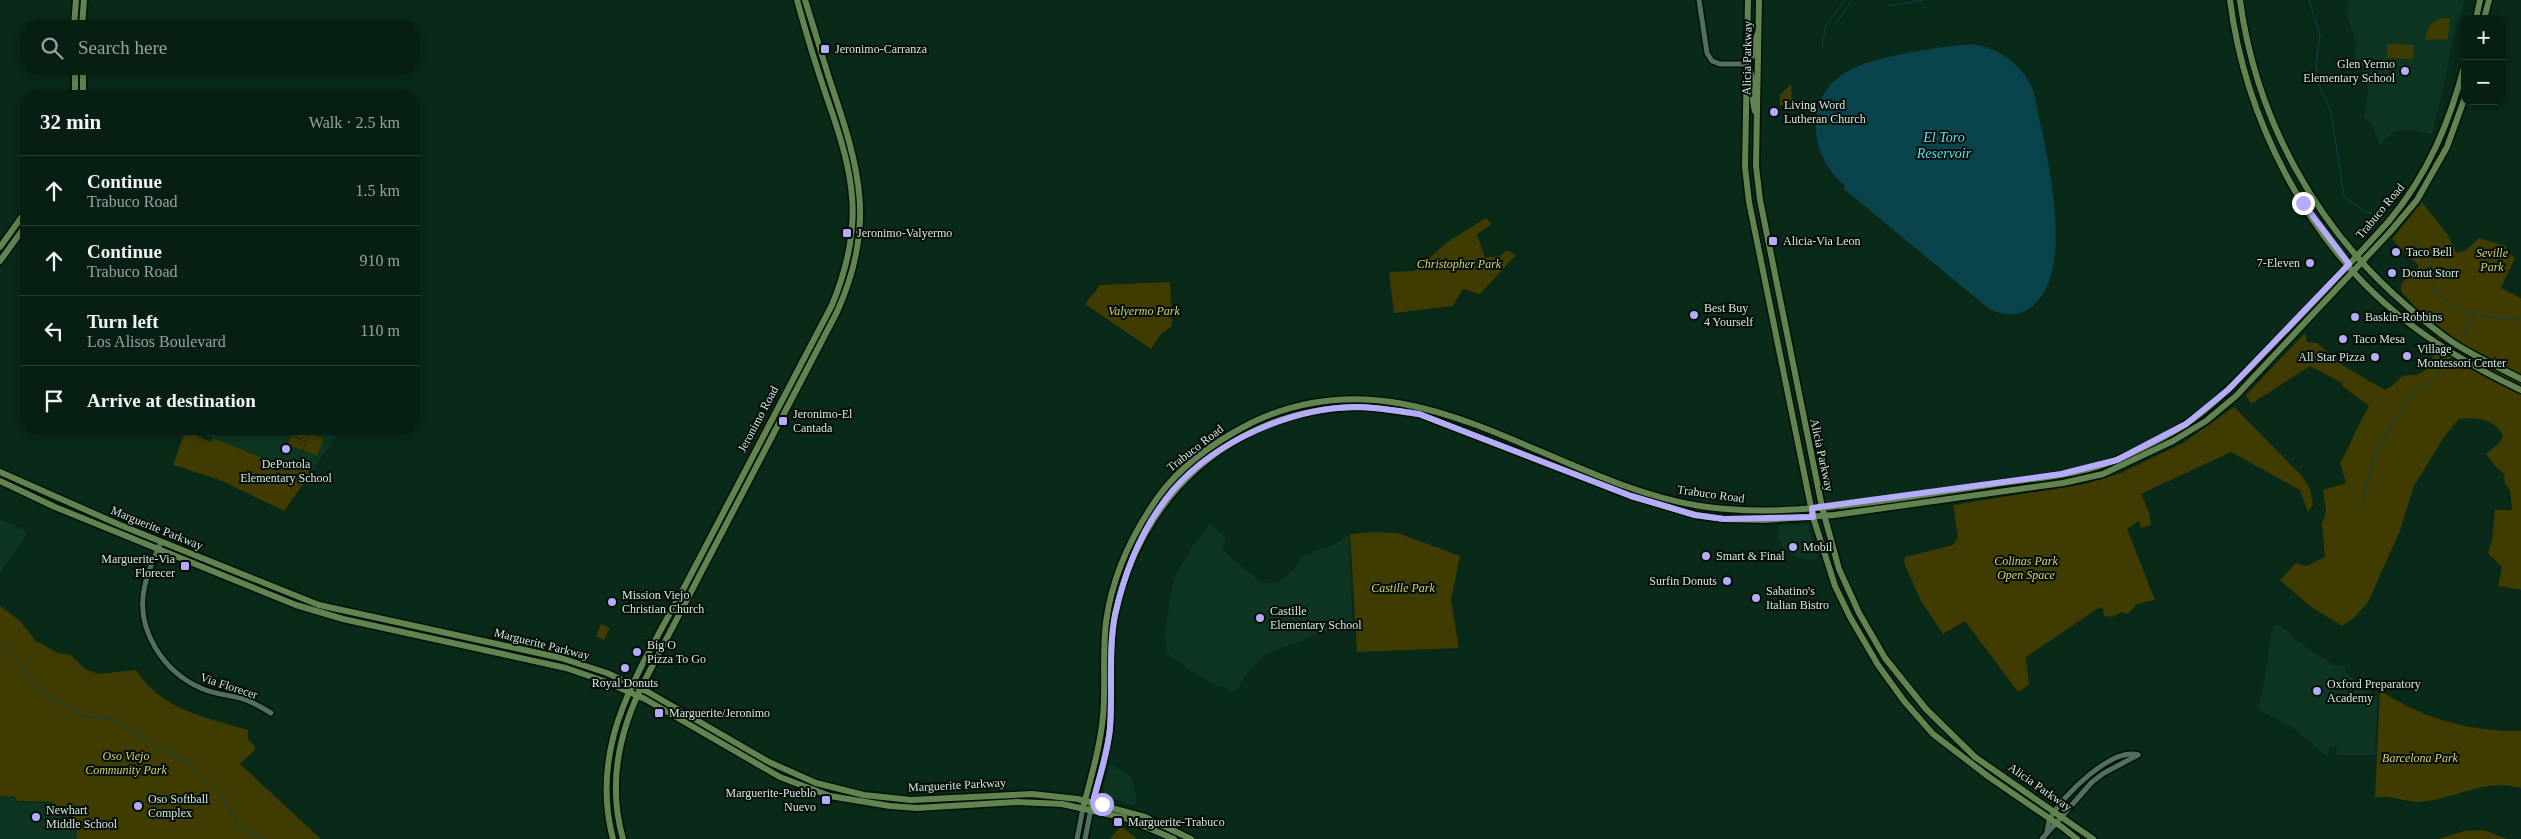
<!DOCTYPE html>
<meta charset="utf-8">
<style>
:root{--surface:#071f13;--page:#152c21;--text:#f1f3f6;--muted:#98a2a0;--line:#283d33}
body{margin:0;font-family:Georgia,serif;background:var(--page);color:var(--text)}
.controls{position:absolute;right:15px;top:15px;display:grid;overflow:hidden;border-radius:10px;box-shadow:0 2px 8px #0003}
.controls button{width:45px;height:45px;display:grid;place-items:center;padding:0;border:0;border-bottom:1px solid var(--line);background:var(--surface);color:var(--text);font:25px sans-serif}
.stop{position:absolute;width:15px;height:15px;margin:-11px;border:4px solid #b4acf9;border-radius:50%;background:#fff}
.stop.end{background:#b4acf9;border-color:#fff;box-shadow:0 1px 5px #0008}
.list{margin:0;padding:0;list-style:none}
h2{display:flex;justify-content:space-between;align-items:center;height:65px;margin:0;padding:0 20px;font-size:21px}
h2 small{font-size:16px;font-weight:400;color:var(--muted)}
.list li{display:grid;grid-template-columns:32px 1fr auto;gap:15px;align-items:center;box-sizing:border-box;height:70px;padding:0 20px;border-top:1px solid var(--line)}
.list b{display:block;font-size:19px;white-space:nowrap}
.list p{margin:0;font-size:16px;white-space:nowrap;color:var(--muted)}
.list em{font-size:16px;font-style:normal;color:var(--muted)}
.icon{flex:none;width:28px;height:28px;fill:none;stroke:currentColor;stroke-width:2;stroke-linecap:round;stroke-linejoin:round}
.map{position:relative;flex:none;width:2521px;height:839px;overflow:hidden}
.search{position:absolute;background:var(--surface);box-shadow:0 2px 8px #0003;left:20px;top:20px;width:400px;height:55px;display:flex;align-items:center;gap:12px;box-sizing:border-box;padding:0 18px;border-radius:20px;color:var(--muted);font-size:19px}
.panel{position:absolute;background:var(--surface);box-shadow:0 2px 8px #0003;left:20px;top:90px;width:400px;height:345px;border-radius:20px}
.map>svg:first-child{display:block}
</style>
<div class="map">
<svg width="2521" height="839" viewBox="0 0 2521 839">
<rect width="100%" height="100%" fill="#092919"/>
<g fill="#0d3521">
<polygon points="2348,0 2465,0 2451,45 2446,78 2432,134 2413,130 2396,131 2384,139 2381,147 2371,123 2364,118 2368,94 2366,79 2354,54 2356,43 2347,14"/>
<polygon points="191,429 341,429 311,473 303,467 290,469"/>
<polygon points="0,519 23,529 27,534 0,574"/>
<polygon points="1210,523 1226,538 1222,546 1225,552 1261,583 1276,583 1295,569 1302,556 1335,544 1349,535 1353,630 1331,629 1266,654 1249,671 1235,692 1216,685 1192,672 1167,653 1165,635 1171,590 1177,573 1192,547"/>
<polygon points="1804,524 1808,526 1818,558 1812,560 1794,557 1782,546 1778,538 1778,526"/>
<polygon points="2277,624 2290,633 2294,639 2335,666 2339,664 2346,669 2345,672 2378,698 2375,755 2337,755 2336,746 2329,747 2328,757 2290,726 2261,711 2257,706 2262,694 2272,631"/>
<polygon points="1110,764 1130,776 1137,796 1135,806 1104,796 1103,789"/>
<polygon points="0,797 14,798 16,802 51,803 53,808 65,813 76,821 77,839 0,839"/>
</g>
<g fill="#3f3b01">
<path d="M2442,18L2450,19L2448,39L2425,40C2426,29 2431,21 2442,18Z"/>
<polygon points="2387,44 2414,45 2413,59 2387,58"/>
<polygon points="1791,84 1792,105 1780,105 1780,95"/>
<path d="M2422,202L2448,235L2456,253L2466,250L2479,238L2506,246L2508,253L2515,258L2501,288L2521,298V590L2498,586L2502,567L2488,553L2492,540L2495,510H2512L2510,490L2505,484L2504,474L2496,467L2486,454L2500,442L2503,435C2494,419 2476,417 2459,419L2444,437L2414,486L2400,531L2368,602L2355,617L2342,626L2310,606L2280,580L2296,563L2306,566L2325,557L2322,524L2326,512L2323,490L2346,483L2340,463C2351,444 2358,424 2369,406L2342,386V383L2310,366L2251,404L2246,395L2305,333L2307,342L2317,343L2344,366L2385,390C2393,387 2394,383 2400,378C2405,374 2410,376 2415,375C2433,373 2436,347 2437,334L2401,291V284L2419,266L2392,239Z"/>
<polygon points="1486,218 1492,224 1477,234 1485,258 1500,256 1507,250 1516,255 1480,294 1463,289 1453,306 1394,313 1389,272 1415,271 1447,242"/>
<polygon points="1170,282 1172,326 1161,334 1151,349 1085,304 1100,285"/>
<polygon points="2234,407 2302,476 2310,489 2313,505 2308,512 2300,490 2231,452 2141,494 2149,512 2151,525 2141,528 2139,521 2127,529 2155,600 2137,604 2128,614 2121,612 2113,617 2104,616 2103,609 2100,607 2026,657 2029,685 2018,692 1965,621 1943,634 1921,601 1904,563 1905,557 1953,545 1958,537 1953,505 2085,484 2121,473 2183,443"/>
<polygon points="186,429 198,432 197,436 211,442 213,438 290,469 303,467 311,473 284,511 220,480 173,465"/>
<polygon points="295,429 309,433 306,441 292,435"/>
<polygon points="310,433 324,439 317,456 303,450"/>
<polygon points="291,436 306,442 302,450 288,444"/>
<polygon points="1373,532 1398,533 1460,556 1451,600 1459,648 1357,652 1350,534"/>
<path d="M0,606L20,621L36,641L58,653L71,655L85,669L98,674L136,670C164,712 204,716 248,730V739L255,747L254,751L240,764L321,839H77V820L66,812L55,807L52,802L17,801L15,797L0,796Z"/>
<polygon points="601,624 610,628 604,640 596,636"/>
<path d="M2380,690C2420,718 2472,732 2521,731V788C2484,778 2456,799 2421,802C2406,803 2392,794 2375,798Z"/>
<polygon points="1121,826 1137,839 1110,839"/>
<polygon points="2484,830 2507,839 2438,839 2464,831"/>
</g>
<path fill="#09444c" d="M1971,44C2001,48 2022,64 2034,92C2043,142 2082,277 2027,310C2014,317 2000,315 1988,308L1844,189L1845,186C1828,171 1816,151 1816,127C1817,72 1863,62 1907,53C1928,49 1949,46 1971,44Z"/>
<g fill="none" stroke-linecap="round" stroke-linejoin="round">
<g stroke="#09444c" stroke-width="1">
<polyline points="2309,0 2320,35 2316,62 2317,80 2331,112 2344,197 2366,212 2383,217"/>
<polyline points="1889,6 1923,0"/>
<polyline points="1835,25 1852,0"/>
<polyline points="1822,47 1826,25 1845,0"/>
<polyline points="2409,235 2430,258 2435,292 2460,310 2499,319 2521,320"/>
<polyline points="2463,336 2474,315"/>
<polyline points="2361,507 2374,457 2394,421 2415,391 2435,379 2451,358"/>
<polyline points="0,645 19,662 40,691 82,716 112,719 175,757 185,759 222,796 240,828 265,839"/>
</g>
<defs>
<g id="minor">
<polyline points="1699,0 1707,53 1712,61 1720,64 1747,64"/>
<path d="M161,542C155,556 148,571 145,585C134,629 164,673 203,689C215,694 228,695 240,698C252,701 261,707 271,713"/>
<path d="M2047,832C2048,827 2048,821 2051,817C2062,796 2112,747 2138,755"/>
<polyline points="1077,839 1083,808"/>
<polyline points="1085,839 1091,809"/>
<polyline points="2042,839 2092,782 2104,773 2138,755"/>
</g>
<g id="major">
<polyline points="1748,0 1745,167 1749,202 1813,517 1835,586 1850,617 1878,665 1904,701 1933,734 1989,777 2062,827 2077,839"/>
<polyline points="1759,0 1756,166 1760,200 1822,507 1839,569 1859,613 1885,658 1926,709 1975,757 2093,839"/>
<path d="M2230,0C2245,118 2307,242 2401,317C2437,346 2479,370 2521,390"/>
<path d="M2240,0C2256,119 2316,228 2407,306C2423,320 2439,334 2457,345C2478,358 2500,368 2521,379"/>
<polyline points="2476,19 2480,0"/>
<polyline points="2484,19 2489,0"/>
<polyline points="74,26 76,0"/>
<polyline points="82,26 84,0"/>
<polyline points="75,69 75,96"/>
<polyline points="83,69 83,96"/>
<path d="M1755,111C1750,95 1756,78 1747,64L1752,56L1757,35"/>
<polyline points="0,247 26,211"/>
<polyline points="0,261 26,225"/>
<polyline points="0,472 120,525 319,605 561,658 607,673 648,692 769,762 816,783 864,795 911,800 1032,794 1078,799 1145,817 1191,839"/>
<polyline points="0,481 55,507 296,605 343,619 566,668 604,681 645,699 780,777 830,796 890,806 917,808 1017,802 1062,804 1125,818 1174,839"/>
<path d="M1083,808C1091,777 1100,748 1103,716C1106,685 1102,653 1106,622C1112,577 1132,534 1158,497C1181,465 1216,441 1251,423C1413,345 1546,481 1700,506C1790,520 1899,498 1989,485C2033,478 2082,476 2123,457C2143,448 2164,438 2183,426C2217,404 2244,373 2272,345C2312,304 2351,263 2389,221C2428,174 2450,122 2465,63"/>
<path d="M1091,809C1098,783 1107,756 1110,728C1113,691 1108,652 1115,615C1139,497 1232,410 1355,407C1377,407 1398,411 1419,414L1631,496L1695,515L1724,519L1765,520L1834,515L2063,483L2103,474L2173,441L2206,421L2236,396L2390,232L2417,200L2447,147L2465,97"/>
<path d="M613,839C604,805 605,768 614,734C627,685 662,629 686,584C734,491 783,398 832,305C865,225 855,177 827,98C816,66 806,33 797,0"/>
<path d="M623,839C607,783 619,730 645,680L837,312C876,225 860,170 831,84C822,56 814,28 805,0"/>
</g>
</defs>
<use href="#minor" stroke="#001005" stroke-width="8"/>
<use href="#major" stroke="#001005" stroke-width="9"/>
<use href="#minor" stroke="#50705d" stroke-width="5"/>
<use href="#major" stroke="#608350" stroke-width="6"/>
</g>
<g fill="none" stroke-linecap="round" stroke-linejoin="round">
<path stroke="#b4acf9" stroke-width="6" d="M1102,804L1093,802C1099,777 1108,753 1110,728C1113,691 1108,651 1115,615C1125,570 1143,525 1174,489C1216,441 1291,408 1355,407C1377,407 1398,411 1419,414L1631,496L1695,515L1724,519L1813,517L1812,508L2061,474L2117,460L2186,424L2229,389L2349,264L2303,203"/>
</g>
<g fill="#b4acf9" stroke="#040e08" stroke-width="2">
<rect x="820" y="44" width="10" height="10" rx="2.5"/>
<circle cx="2405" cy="71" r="5"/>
<circle cx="1774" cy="112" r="5"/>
<rect x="842" y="228" width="10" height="10" rx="2.5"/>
<rect x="1768" y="236" width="10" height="10" rx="2.5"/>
<circle cx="2396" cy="252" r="5"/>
<circle cx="2310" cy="263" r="5"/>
<circle cx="2392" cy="273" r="5"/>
<circle cx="1694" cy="315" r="5"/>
<circle cx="2355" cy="317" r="5"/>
<circle cx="2343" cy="339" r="5"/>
<circle cx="2407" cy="356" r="5"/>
<circle cx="2375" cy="357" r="5"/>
<rect x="778" y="416" width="10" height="10" rx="2.5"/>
<circle cx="286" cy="449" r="5"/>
<circle cx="1793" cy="547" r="5"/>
<circle cx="1706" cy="556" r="5"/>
<rect x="180" y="561" width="10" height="10" rx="2.5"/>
<circle cx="1727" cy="581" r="5"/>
<circle cx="1756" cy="598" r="5"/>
<circle cx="612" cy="602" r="5"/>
<circle cx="1260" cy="618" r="5"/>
<circle cx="637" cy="652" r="5"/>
<circle cx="625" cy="668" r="5"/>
<circle cx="2317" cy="691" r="5"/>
<rect x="654" y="708" width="10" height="10" rx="2.5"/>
<rect x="821" y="795" width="10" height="10" rx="2.5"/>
<circle cx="138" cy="806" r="5"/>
<circle cx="36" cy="817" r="5"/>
<rect x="1113" y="817" width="10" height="10" rx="2.5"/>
</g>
<g text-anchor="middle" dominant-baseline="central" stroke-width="4" stroke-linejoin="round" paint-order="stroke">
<g font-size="12" fill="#d6e8dd" stroke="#040e08" text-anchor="start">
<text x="835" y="49">Jeronimo-Carranza</text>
<text x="2395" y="64" text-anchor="end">Glen Yermo<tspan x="2395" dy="14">Elementary School</tspan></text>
<text x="1784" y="105">Living Word<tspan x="1784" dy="14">Lutheran Church</tspan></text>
<text x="857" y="233">Jeronimo-Valyermo</text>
<text x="1783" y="241">Alicia-Via Leon</text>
<text x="2406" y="252">Taco Bell</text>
<text x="2300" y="263" text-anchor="end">7-Eleven</text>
<text x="2402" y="273">Donut Storr</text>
<text x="1704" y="308">Best Buy<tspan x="1704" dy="14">4 Yourself</tspan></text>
<text x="2365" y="317">Baskin-Robbins</text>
<text x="2353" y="339">Taco Mesa</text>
<text x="2417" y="349">Village<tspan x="2417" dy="14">Montessori Center</tspan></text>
<text x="2365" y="357" text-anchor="end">All Star Pizza</text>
<text x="793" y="414">Jeronimo-El<tspan x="793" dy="14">Cantada</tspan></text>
<text x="286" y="464" text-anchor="middle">DePortola<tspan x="286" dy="14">Elementary School</tspan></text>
<text x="1803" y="547">Mobil</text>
<text x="1716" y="556">Smart &amp; Final</text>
<text x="175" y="559" text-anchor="end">Marguerite-Via<tspan x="175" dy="14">Florecer</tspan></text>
<text x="1717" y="581" text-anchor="end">Surfin Donuts</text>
<text x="1766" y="591">Sabatino's<tspan x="1766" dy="14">Italian Bistro</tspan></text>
<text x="622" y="595">Mission Viejo<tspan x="622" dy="14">Christian Church</tspan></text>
<text x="1270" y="611">Castille<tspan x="1270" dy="14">Elementary School</tspan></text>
<text x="647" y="645">Big O<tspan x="647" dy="14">Pizza To Go</tspan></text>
<text x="625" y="683" text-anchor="middle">Royal Donuts</text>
<text x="2327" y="684">Oxford Preparatory<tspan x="2327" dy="14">Academy</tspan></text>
<text x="669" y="713">Marguerite/Jeronimo</text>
<text x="816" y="793" text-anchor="end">Marguerite-Pueblo<tspan x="816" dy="14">Nuevo</tspan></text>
<text x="148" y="799">Oso Softball<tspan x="148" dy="14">Complex</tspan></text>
<text x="46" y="810">Newhart<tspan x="46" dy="14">Middle School</tspan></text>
<text x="1128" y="822">Marguerite-Trabuco</text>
</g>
<g font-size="12" fill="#d6e8dd" stroke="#040e08">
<text transform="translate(1747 58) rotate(-89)">Alicia Parkway</text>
<text transform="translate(2380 211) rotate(-50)">Trabuco Road</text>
<text transform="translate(758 419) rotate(-62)">Jeronimo Road</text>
<text transform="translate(1195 448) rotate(-38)">Trabuco Road</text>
<text transform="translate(1822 455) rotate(78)">Alicia Parkway</text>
<text transform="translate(1711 494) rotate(8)">Trabuco Road</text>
<text transform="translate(157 528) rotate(22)">Marguerite Parkway</text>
<text transform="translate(542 644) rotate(14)">Marguerite Parkway</text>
<text transform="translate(229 686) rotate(18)">Via Florecer</text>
<text transform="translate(957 785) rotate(-3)">Marguerite Parkway</text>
<text transform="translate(2040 787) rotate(35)">Alicia Parkway</text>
</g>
<g font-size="12" font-style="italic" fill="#d9d26b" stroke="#040e08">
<text x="2492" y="253">Seville<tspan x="2492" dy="14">Park</tspan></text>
<text x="1459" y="264">Christopher Park</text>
<text x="1144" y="311">Valyermo Park</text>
<text x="2026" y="561">Colinas Park<tspan x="2026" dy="14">Open Space</tspan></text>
<text x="1403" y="588">Castille Park</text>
<text x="126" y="756">Oso Viejo<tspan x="126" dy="14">Community Park</tspan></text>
<text x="2420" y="758">Barcelona Park</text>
</g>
<g font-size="14" font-style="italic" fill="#51e4fb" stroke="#040e08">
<text x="1944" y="137">El Toro<tspan x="1944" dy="16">Reservoir</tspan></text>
</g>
</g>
</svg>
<div class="controls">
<button>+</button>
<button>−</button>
</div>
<div class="stop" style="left:1102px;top:804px"></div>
<div class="stop end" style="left:2303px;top:203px"></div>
<div class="search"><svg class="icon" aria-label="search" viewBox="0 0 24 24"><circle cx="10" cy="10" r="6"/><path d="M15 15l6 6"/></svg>Search here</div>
<section class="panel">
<h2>32 min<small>Walk · 2.5 km</small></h2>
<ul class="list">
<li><svg class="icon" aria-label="ahead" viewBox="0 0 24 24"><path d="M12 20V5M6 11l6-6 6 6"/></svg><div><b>Continue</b><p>Trabuco Road</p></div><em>1.5 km</em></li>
<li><svg class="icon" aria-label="ahead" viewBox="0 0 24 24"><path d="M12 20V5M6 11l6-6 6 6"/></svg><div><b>Continue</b><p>Trabuco Road</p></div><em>910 m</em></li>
<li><svg class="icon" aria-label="left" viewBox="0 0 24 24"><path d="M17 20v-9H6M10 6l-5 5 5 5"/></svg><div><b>Turn left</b><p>Los Alisos Boulevard</p></div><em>110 m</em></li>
<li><svg class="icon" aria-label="arrive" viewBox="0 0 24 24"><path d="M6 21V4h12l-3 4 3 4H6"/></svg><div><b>Arrive at destination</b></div></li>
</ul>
</section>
</div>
